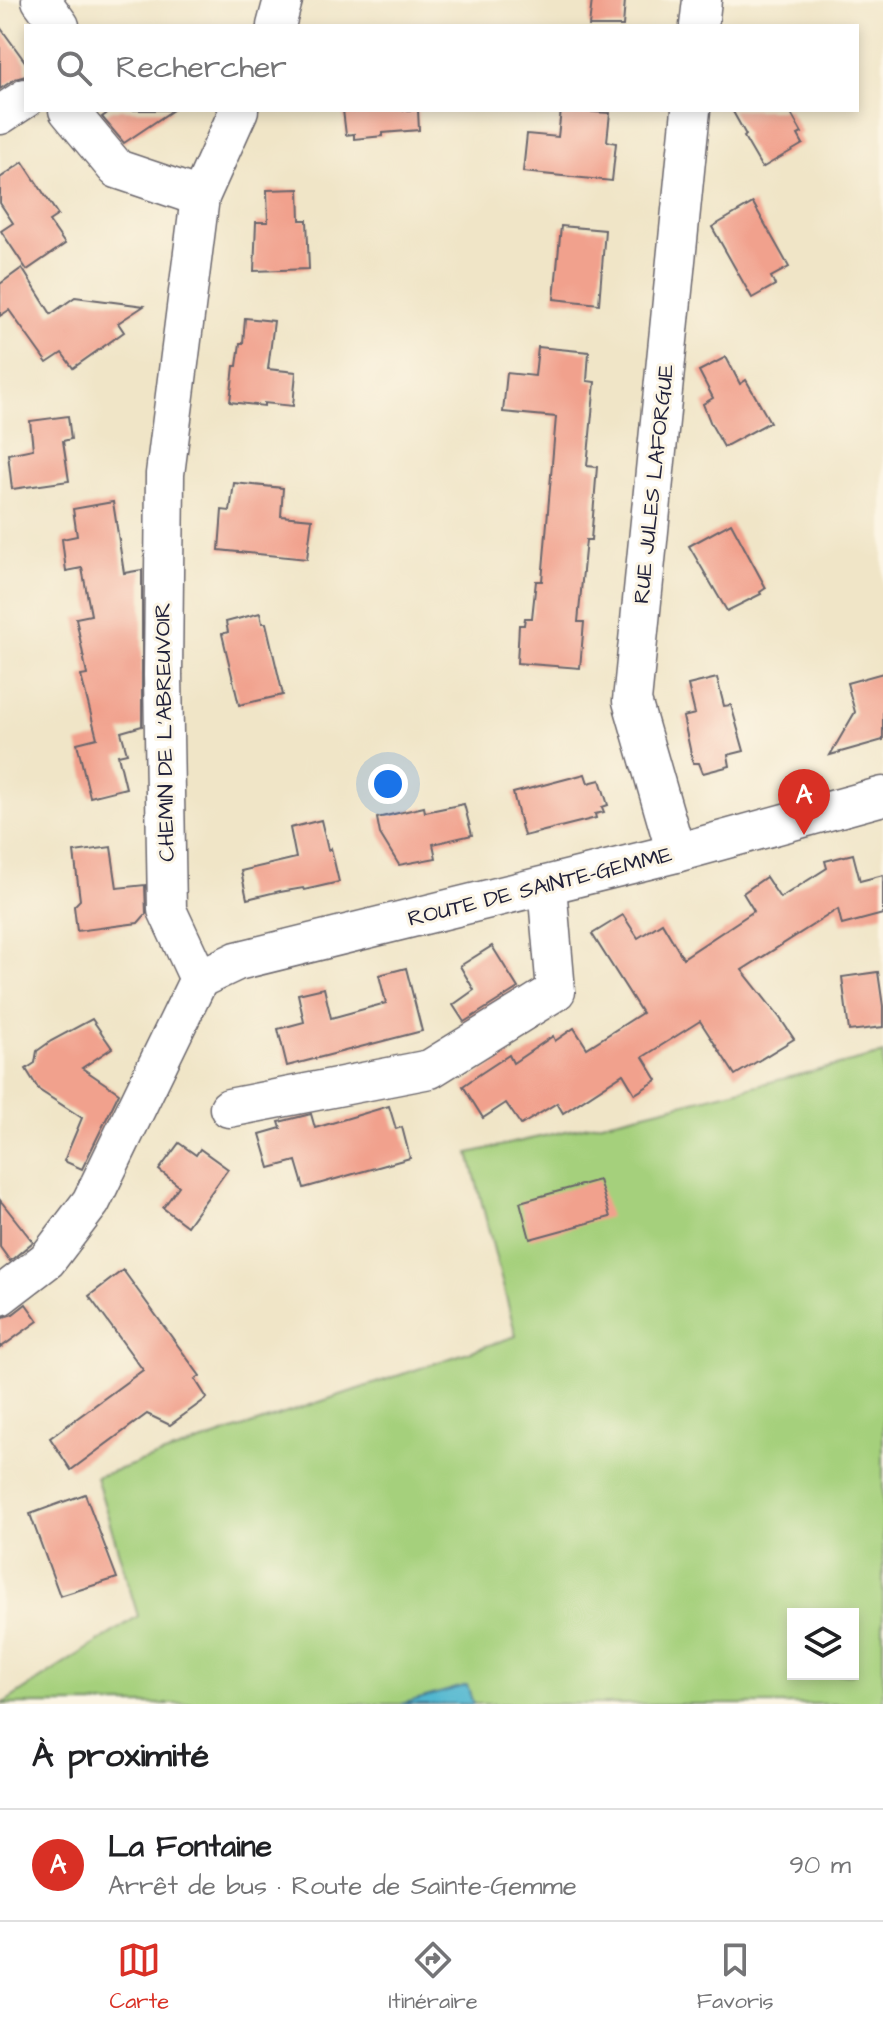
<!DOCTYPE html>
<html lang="fr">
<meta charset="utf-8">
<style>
:root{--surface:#fff;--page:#f2f2f2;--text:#202124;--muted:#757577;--line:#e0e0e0;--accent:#d93025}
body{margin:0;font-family:"Architects Daughter",sans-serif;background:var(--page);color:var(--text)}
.controls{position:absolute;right:24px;bottom:24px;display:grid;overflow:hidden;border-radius:0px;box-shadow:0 4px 12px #0003}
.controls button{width:72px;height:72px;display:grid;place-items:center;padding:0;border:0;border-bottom:2px solid var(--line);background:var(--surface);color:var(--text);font:40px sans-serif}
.you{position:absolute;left:388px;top:784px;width:28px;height:28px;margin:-20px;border:6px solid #fff;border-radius:50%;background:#1a73e8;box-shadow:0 0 0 12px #1a73e833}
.badge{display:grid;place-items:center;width:52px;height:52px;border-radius:50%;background:var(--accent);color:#fff;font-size:26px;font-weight:700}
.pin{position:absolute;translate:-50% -66px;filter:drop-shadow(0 2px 4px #0008)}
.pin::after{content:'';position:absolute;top:42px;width:28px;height:24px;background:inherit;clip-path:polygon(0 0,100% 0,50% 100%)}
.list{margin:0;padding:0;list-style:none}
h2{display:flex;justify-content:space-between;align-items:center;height:104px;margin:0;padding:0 32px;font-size:34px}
h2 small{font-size:26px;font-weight:400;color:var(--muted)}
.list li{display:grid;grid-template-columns:52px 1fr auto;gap:24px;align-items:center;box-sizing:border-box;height:112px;padding:0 32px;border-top:2px solid var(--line)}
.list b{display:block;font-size:30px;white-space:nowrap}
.list p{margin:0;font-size:26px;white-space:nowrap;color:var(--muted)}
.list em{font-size:26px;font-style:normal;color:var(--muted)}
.icon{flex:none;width:44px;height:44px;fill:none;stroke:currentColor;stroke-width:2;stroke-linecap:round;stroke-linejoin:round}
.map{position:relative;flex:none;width:883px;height:1704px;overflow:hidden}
.search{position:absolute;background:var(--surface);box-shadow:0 4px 12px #0003;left:24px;right:24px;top:24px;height:88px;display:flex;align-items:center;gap:20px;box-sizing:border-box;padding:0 28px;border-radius:0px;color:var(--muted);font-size:30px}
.sheet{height:216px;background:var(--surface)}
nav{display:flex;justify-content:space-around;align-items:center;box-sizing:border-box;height:112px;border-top:2px solid var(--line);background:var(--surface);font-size:22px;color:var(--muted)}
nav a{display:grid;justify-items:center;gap:4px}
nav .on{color:var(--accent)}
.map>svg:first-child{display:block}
</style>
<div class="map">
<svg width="883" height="1704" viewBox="0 0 883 1704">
<rect width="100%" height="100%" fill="#fcf5e5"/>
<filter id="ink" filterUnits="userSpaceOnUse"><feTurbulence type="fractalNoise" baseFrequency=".0125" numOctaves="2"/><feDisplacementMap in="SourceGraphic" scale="16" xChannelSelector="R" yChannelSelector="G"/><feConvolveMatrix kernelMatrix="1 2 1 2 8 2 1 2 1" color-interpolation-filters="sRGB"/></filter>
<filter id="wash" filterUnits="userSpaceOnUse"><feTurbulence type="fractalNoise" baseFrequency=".006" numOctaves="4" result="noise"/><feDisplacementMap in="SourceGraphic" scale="32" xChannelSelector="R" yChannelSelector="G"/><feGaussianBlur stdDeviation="1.8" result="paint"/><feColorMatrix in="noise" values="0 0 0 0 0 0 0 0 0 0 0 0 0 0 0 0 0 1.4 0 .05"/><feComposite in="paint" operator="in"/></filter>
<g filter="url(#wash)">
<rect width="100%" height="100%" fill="#f0e5c7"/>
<path fill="#a5d07c" stroke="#64795c" stroke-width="2" fill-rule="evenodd" d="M883,1054V1704H2L138,1616L96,1477L516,1336L469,1153L641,1114ZM793,1614H853V1674H793Z"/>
<polygon fill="#51b7d0" stroke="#3a6c86" stroke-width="2" points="467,1685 473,1704 401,1704"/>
<g id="blocks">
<g fill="#f1a18d">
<polygon points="592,0 625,0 623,26 589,26"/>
<polygon points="0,27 26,63 26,76 15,79 0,89"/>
<polygon points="112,110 173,110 124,143 102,117"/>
<polygon points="343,110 418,110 419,130 383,133 383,136 354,139 354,134 346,135"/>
<polygon points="561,110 610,113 607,141 616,143 612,181 523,172 527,134 558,137"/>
<polygon points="732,110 789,110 802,133 798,135 803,144 762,168 744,137 746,135"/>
<polygon points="23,162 58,215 49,221 65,244 27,270 1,231 13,223 0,203 0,178"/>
<polygon points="299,189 300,220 307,220 309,269 254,271 256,222 268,222 267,190"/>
<polygon points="753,203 789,267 771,277 775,285 752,298 712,227"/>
<polygon points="561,226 605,230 599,304 554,299"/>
<polygon points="22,268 51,314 75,297 144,306 118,323 124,332 73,368 62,353 47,363 9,310 0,316 0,284"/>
<polygon points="245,318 274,321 268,369 296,372 293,406 264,403 264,406 230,402 234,366 237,366 240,343 243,343"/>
<polygon points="538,347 589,352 587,381 595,382 587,466 597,467 591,540 586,540 578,622 584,622 580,668 517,663 519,625 524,625 525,618 532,618 536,581 542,581 556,417 503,412 507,373 535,376"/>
<polygon points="726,357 740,384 746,380 770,422 724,447 711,424 703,404 713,398 699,371"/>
<polygon points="68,416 71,439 63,441 69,481 12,489 8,454 33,449 30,421"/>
<polygon points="234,483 283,488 281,516 312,519 307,559 219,550 222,510 230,511"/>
<polygon points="113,502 124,573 142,570 142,726 121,732 127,753 118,755 126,788 90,797 77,743 97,738 81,676 87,675 76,618 91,615 82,568 66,571 62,539 77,536 73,509"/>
<polygon points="731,523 766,588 760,592 761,594 727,611 689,546"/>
<polygon points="260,613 262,623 266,623 283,695 239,705 222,634 228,632 226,622"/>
<polygon points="883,673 883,740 830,755 855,712 847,683"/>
<polygon points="717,678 724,706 731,705 744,751 728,755 730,766 703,773 699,763 693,763 683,717 695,714 688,685"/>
<polygon points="585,774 588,783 600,780 608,805 602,807 604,812 595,814 596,818 524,836 513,793"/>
<polygon points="464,804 472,835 433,844 436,858 399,865 380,834 377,818 424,807 425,812"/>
<polygon points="321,820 328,850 331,848 339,882 304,890 303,888 280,892 280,891 247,899 241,871 296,858 290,828"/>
<polygon points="111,847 117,888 145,885 146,914 138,923 77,931 74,906 80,900 74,852"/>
<polygon points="853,854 860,881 883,875 883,914 842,925 838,909 742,970 780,1018 794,1039 735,1075 700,1021 643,1057 657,1080 635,1094 623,1074 563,1113 557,1103 521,1125 506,1103 483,1118 463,1086 480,1074 509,1055 513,1063 553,1036 555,1041 574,1028 587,1048 642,1013 592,934 623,915 638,938 662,923 683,958 754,911 743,893 766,877 780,898 827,868 825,861"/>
<polygon points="492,946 518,988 464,1022 453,1005 474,990 460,966"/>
<polygon points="406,968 422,1031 287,1066 278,1029 304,1022 298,994 324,988 331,1018 386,1003 379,975"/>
<polygon points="878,972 883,1006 883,1027 849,1031 842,977"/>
<polygon points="92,1019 112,1048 82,1068 119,1093 82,1169 64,1161 82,1118 39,1090 26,1069 35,1063 37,1051 51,1041"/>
<polygon points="389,1106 396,1129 402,1127 410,1158 304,1188 296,1161 270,1168 260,1134 281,1128 279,1122 311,1114 315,1128"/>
<polygon points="179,1143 196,1155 200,1149 228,1169 187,1226 163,1208 179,1186 159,1170"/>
<polygon points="599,1180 610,1217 530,1239 520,1202"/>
<polygon points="0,1200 33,1242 10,1261 0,1247"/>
<polygon points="123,1270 200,1376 195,1379 207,1398 170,1425 147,1414 71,1470 50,1438 143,1370 89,1296"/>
<polygon points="26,1304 38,1321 0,1348 0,1318 13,1314"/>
<polygon points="85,1494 117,1578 60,1596 30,1514"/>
</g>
</g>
</g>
<g filter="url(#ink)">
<use href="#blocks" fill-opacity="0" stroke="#6a666c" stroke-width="2"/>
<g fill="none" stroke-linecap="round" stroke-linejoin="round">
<defs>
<g id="minor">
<polyline points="41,0 60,26"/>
<polyline points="276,26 283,0"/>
<polyline points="699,26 702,0"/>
<polyline points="68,110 117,169 200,197"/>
<polyline points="0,115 26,98"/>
<polyline points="676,853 632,701 691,110"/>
<polyline points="199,979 167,910 163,675 165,474 200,197 239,110"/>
<polyline points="199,979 237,961 676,853 883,796"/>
<polyline points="229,1108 430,1069 556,991 547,886"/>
<polyline points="0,1296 47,1260 91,1202 199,979"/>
</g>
</defs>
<use href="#minor" stroke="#6a666c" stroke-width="41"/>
<use href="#minor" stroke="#fff" stroke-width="38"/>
</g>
</g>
<g text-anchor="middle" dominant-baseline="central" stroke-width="6" stroke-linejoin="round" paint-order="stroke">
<g font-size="22" fill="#22223b" stroke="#fcf5e5">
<text transform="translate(654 484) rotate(-84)">RUE JULES LAFORGUE</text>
<text transform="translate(165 732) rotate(-91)">CHEMIN DE L'ABREUVOIR</text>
<text transform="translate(540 887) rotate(-14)">ROUTE DE SAINTE-GEMME</text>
</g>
</g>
</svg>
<div class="controls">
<button><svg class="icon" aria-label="layers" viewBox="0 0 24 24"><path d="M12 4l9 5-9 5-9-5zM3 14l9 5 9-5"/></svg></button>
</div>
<div class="you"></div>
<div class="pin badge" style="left:804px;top:835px">A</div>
<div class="search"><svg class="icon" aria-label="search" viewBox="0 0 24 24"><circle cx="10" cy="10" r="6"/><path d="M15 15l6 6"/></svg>Rechercher</div>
</div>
<section class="sheet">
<h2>À proximité<small></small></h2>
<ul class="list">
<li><span class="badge">A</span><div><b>La Fontaine</b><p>Arrêt de bus · Route de Sainte-Gemme</p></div><em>90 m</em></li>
</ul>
</section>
<nav>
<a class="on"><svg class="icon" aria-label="map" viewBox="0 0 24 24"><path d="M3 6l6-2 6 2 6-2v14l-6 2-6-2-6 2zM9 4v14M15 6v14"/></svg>Carte</a>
<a><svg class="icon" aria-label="directions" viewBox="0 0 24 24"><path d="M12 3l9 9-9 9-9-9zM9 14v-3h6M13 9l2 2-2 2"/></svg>Itinéraire</a>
<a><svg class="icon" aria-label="saved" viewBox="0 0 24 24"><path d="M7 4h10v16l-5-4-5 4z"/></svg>Favoris</a>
</nav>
